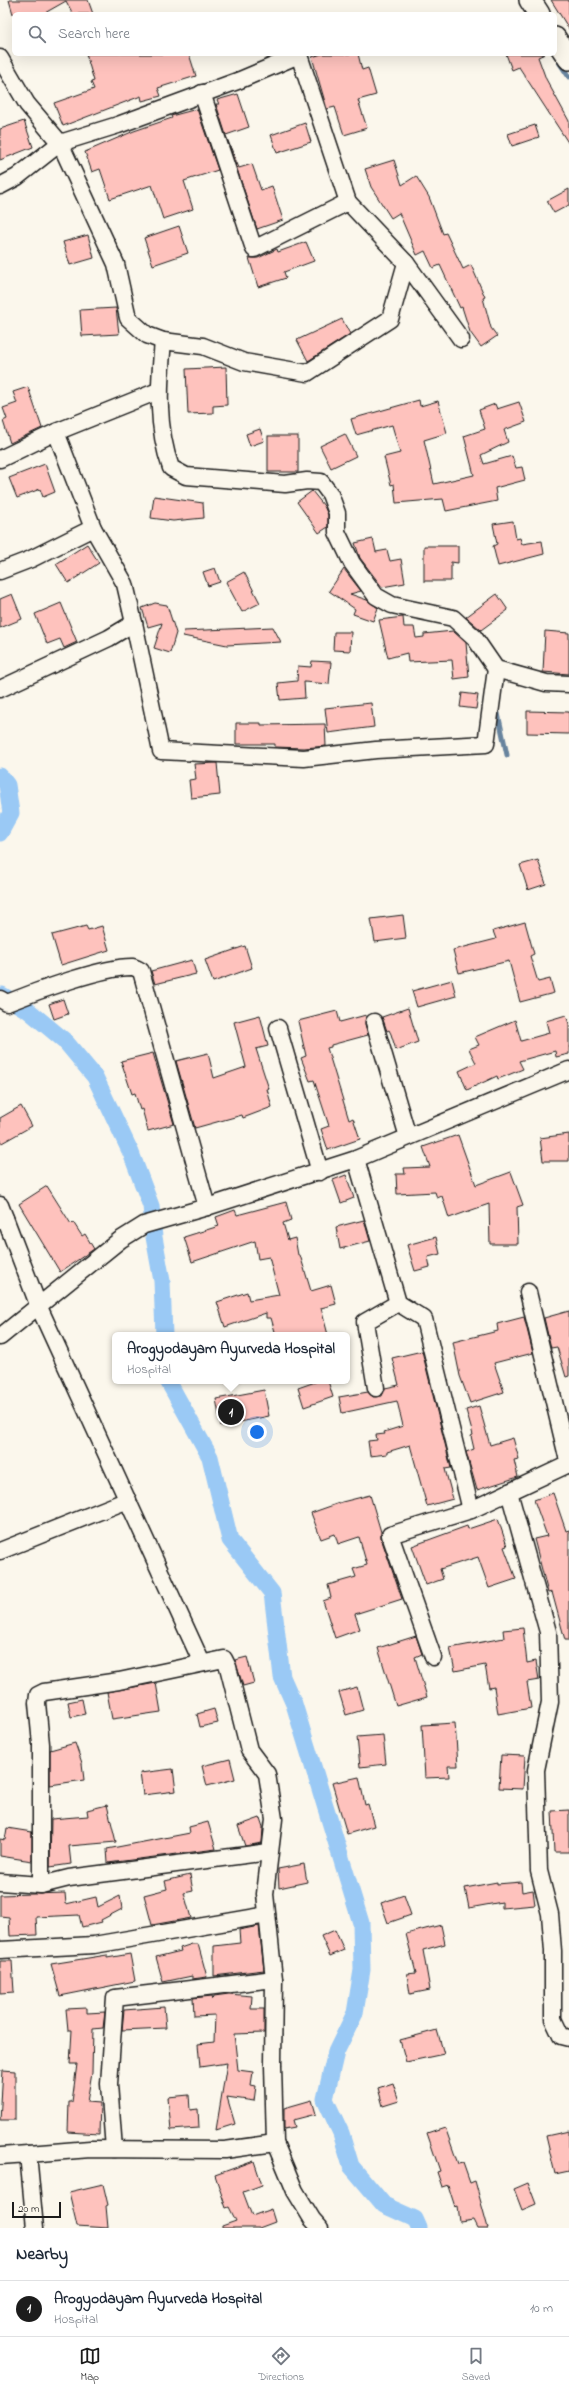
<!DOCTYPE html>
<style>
:root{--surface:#fff;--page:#f6f6f7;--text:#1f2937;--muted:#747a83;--line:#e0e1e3;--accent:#1c1c1c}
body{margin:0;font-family:"Indie Flower",sans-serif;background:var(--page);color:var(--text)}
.scale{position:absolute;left:12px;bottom:10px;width:49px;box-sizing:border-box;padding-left:4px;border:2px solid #1c1c1c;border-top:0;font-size:11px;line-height:14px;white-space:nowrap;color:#1c1c1c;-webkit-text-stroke:3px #fbf7ec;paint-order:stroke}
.you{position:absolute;left:257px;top:1432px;width:14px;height:14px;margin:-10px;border:3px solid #fff;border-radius:50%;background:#1a73e8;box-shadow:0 0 0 6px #1a73e833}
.badge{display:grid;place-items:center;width:26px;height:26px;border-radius:50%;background:var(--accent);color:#fff;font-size:13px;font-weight:700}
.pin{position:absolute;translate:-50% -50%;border:2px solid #fff;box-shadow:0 1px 4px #0006}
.popup{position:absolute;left:112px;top:1332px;width:238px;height:52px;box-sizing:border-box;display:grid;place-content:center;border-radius:6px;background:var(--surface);filter:drop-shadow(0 1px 3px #0005);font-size:13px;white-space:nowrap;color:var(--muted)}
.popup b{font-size:15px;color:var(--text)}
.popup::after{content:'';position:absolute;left:50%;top:100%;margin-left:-8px;border:8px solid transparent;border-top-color:var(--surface)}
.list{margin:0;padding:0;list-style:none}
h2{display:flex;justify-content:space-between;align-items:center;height:52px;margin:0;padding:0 16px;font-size:17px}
h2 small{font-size:13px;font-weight:400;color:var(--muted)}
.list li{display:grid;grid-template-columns:26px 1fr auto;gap:12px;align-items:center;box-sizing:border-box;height:56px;padding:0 16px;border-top:1px solid var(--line)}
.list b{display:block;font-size:15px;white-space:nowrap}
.list p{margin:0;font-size:13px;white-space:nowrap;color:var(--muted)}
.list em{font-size:13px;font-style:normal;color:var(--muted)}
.icon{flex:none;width:22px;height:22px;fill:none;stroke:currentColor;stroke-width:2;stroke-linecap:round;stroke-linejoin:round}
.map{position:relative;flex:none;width:569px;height:2228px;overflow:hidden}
.search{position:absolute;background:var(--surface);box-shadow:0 4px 16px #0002;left:12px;right:12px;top:12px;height:44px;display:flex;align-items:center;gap:10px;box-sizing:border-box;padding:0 14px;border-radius:6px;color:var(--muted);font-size:15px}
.sheet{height:108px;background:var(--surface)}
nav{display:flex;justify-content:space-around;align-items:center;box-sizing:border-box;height:56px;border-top:1px solid var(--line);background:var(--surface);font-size:11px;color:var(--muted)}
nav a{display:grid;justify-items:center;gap:2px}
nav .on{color:var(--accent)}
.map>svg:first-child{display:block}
</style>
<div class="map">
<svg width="569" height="2228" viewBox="0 0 569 2228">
<rect width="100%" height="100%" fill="#fbf7ec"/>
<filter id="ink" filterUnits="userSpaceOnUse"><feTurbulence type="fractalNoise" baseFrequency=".025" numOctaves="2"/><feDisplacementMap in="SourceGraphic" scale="8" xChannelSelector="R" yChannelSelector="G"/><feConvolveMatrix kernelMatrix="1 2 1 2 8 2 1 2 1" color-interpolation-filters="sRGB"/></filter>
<g filter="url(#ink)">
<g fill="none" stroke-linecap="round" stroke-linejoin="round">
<g stroke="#68849e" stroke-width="5">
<polyline points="559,62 569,77"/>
<polyline points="497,709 507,755"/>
</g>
<g stroke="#9ac9f5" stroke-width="17">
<polyline points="0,776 7,785 11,813 0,833"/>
<polyline points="2,995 29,1011 65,1041 95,1077 131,1153 151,1206 154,1237 162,1281 164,1335"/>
<polyline points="168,1381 210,1457 230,1540 272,1593 282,1677 294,1704 361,1923 362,1970 355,2013 336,2052 325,2099 341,2133 351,2166 384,2205 415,2219 419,2228"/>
</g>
</g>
<g fill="#fec2bd" stroke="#1c1c1c">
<polygon points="9,0 88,0 93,14 73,14 66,1 43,14 13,14"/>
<polygon points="551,0 569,0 569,29"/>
<polygon points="86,54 189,54 196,76 158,88 161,96 142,101 141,96 63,126 54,103 94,89 91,82 94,81"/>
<polygon points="322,54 358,54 362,70 368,68 376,95 358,100 367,128 344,135 335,107 327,109 312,57"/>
<polygon points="506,54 545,54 538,57 546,79 569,121 569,144 519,67 512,70"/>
<polygon points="238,94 249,127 226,135 216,104 219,104 217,100"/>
<polygon points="197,109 218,170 184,181 193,209 163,219 152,185 110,199 100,169 92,172 85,152 134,131 172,118 171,116"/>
<polygon points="24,121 33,147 0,160 0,129"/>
<polygon points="305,123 311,142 277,153 271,135"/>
<polygon points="535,125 539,137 512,146 508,134"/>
<polygon points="226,136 239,168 252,164 261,190 272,186 283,220 257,229"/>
<polygon points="394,160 402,185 416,176 429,197 443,234 446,233 463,269 471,265 485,297 483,298 491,328 497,336 481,347 470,332 462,307 460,308 440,265 433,268 425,251 417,255 399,213 391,218 371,187 365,169"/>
<polygon points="569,189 569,205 554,213 547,201"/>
<polygon points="179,226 188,253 153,265 144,238"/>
<polygon points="88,235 94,258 70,265 63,242"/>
<polygon points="306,242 314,261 284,272 286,278 258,287 249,258 258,258 277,249 278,252"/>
<polygon points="116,308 119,334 82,336 80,310"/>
<polygon points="342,319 350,334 308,361 297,340"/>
<polygon points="226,367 227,405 213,406 213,413 188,414 186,369"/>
<polygon points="28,387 42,428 10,443 3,421 7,419 3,408 17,403 13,392"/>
<polygon points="419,400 420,406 438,401 447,433 424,440 434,484 474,475 464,436 485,429 479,410 495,404 497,409 519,402 526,422 504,430 508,442 481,455 484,464 512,456 516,468 522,467 525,480 495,488 497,501 446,511 443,499 396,503 394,484 391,485 384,457 400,453 392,425 356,435 351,419"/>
<polygon points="260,429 264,441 250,446 246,434"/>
<polygon points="345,434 356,456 331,468 320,446"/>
<rect x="268" y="436" width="30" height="36"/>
<polygon points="45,464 55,492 43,497 40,489 17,498 9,478"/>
<polygon points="312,491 324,506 328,515 328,527 319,533 297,502"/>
<polygon points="154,496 203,503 204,518 173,521 151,518"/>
<polygon points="513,521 516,539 520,538 522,544 542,541 544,554 498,566 493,546 497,544 493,524"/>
<polygon points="373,539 376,552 387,550 390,561 401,559 405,583 382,587 360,558 355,543"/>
<polygon points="87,544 99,563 68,583 56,564"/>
<polygon points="424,546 458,546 458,563 451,562 451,581 424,581"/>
<polygon points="215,568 220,582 208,586 203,572"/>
<polygon points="344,569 361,591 350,594 367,600 378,608 373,621 353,614 355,609 329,591"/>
<polygon points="244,572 260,603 242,612 226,582"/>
<polygon points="12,594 22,619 0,628 0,599"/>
<polygon points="497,594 508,610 481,630 466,617"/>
<polygon points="61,603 77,642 64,648 60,639 47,644 35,614"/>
<polygon points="155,603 167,605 176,633 170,653 154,648 162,623 148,627 142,608"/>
<polygon points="403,617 404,627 414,627 416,638 424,637 424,634 453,631 466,643 469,677 454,679 452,660 408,662 407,653 388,658 379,620"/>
<polygon points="273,627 281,642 227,645 183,636 184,631"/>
<polygon points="545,631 569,633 569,674 543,672"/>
<polygon points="334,632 351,632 350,651 333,650"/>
<polygon points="312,661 331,662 329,684 304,682 305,698 280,700 278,683 297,681 298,666 311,667"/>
<polygon points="462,693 478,695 476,709 460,707"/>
<polygon points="371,703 374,727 328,733 325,708"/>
<polygon points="527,711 569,712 569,734 527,733"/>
<polygon points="236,723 261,723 261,725 325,724 326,746 304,748 275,747 275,744 236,744"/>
<polygon points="217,763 220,795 191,798 189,780 196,779 194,764"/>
<polygon points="538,860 546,884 528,890 520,865"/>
<polygon points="403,915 406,938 375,942 371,919"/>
<polygon points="525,922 534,954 530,956 538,982 550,979 554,993 520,1002 509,961 459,973 453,950 496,939 493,931"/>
<polygon points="86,926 88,930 102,926 109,950 61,965 52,935"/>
<polygon points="245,946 252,968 213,982 205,960"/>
<polygon points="192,960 196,974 155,984 151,971"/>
<polygon points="452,980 456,996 417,1007 412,991"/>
<polygon points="63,999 68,1014 54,1019 49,1004"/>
<polygon points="408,1008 418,1042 396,1050 391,1034 389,1030 387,1031 382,1017"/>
<polygon points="337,1011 340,1022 366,1015 365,1024 368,1035 331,1045 331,1047 327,1048 349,1120 353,1118 360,1139 328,1150 321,1129 329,1126 314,1080 310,1081 301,1058 306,1056 298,1021"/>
<polygon points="260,1015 268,1046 256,1049 269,1089 267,1089 272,1107 243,1118 242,1115 195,1128 176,1061 208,1053 214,1078 246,1067 234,1022"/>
<polygon points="566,1015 569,1024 569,1054 556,1057 555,1051 519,1061 523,1069 498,1079 497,1076 467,1090 459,1071 476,1063 469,1049 479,1045 475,1037 515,1020 521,1041 549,1033 546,1021"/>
<polygon points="153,1053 174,1124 148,1131 142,1109 140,1110 135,1093 132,1094 121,1061"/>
<polygon points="21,1106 32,1126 0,1144 0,1118"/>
<polygon points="569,1134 569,1161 543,1161 540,1138"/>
<polygon points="458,1135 476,1185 511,1172 523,1205 517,1207 518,1244 490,1244 489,1204 449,1218 442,1196 437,1198 435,1192 397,1194 396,1174 405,1174 404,1168 430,1167 423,1147"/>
<polygon points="346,1175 354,1198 341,1203 333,1180"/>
<polygon points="47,1186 71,1224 73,1222 82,1236 85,1234 94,1249 60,1272 19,1204"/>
<polygon points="286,1202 291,1220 283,1223 288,1240 295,1238 298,1255 300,1255 311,1291 331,1285 336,1304 321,1308 328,1335 276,1335 271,1318 266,1318 266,1313 225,1327 217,1302 247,1292 249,1300 279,1295 269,1257 258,1259 255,1241 192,1262 184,1237 219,1226 216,1217 235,1210 237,1215"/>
<polygon points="364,1220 370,1241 340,1249 336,1227"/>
<polygon points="436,1237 440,1254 428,1257 430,1267 415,1271 407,1245"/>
<polygon points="569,1311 569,1376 566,1377 557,1347 551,1348 544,1318"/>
<polygon points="524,1317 533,1353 494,1363 504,1392 470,1403 460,1376 453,1342 498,1331 497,1324"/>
<polygon points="422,1351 451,1468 445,1469 453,1499 427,1506 410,1445 387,1452 387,1454 370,1456 368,1441 377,1440 376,1435 385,1434 384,1432 403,1426 397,1401 342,1413 339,1397 368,1392 373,1397 382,1396 385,1388 399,1385 392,1358"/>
<polygon points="318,1381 328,1381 333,1397 304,1407 298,1388"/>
<polygon points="264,1390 269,1416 221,1426 216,1399"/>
<polygon points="479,1406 490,1445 513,1438 519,1459 514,1460 518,1477 477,1490 466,1452 474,1449 471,1436 473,1435 466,1410"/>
<polygon points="553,1493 566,1531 569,1530 569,1640 565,1640 552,1592 548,1593 534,1539 547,1536 534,1500"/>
<polygon points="370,1495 381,1532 381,1538 402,1599 355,1614 360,1629 335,1638 323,1601 331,1598 328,1585 356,1577 353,1569 367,1565 359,1537 338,1544 335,1534 321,1539 311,1513 342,1502"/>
<polygon points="498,1519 507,1546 504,1547 516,1579 489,1588 478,1557 440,1569 443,1579 426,1585 412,1546 467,1526 468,1529"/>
<polygon points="523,1628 527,1663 536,1661 539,1680 527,1682 531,1708 498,1714 494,1687 489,1688 485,1665 455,1671 450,1648 504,1638 503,1630"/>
<polygon points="416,1636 422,1654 415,1657 427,1697 396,1706 378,1648"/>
<polygon points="247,1657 254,1683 243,1686 235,1660"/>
<polygon points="156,1683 161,1712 112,1719 107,1692"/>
<polygon points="357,1687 363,1710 346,1715 339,1692"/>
<polygon points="82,1699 85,1714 71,1717 68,1702"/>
<polygon points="214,1709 218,1723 200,1727 197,1714"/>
<polygon points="455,1723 458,1766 448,1766 449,1777 425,1778 422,1725"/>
<polygon points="383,1735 386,1764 360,1767 357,1737"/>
<polygon points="75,1743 82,1763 84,1780 50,1785 50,1750"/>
<polygon points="501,1755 525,1756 523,1789 499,1788"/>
<polygon points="230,1759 235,1779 207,1786 202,1766"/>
<polygon points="173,1769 176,1791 143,1795 140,1773"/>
<polygon points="359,1777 365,1805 368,1804 374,1826 347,1834 332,1783"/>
<polygon points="107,1805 116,1842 69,1846 71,1864 50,1867 51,1819 88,1816 87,1810"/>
<polygon points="569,1810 569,1852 554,1852 552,1811"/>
<polygon points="260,1818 263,1827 262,1843 245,1846 238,1826"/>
<polygon points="208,1822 216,1849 108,1863 107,1849 190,1833 189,1827"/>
<polygon points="7,1828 32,1832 32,1861 0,1856 0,1839 5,1840"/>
<polygon points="304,1864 307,1882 279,1888 278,1869"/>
<polygon points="190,1875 193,1891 184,1893 191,1918 152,1925 144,1895 167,1889 165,1881"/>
<polygon points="497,1882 497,1884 521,1882 522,1892 533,1890 535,1905 502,1908 502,1902 469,1908 465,1888"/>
<polygon points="65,1893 66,1904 96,1897 98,1907 120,1896 122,1909 101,1920 102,1922 82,1927 79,1915 36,1917 37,1935 10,1936 9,1917 0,1916 0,1895"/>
<polygon points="404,1895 411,1915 388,1923 381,1903"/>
<polygon points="441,1925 445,1944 423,1950 430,1990 410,1994 407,1974 416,1973 406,1934"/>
<polygon points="259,1926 264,1970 214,1976 214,1946 240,1943 239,1930"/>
<polygon points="335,1930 344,1950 330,1956 321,1936"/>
<polygon points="192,1944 198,1944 207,1977 192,1979 192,1976 163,1982 156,1957 181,1951 180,1948"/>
<polygon points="130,1954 135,1981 60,1996 51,1964 107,1955 107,1958"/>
<polygon points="0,1961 12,1961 14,1992 0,1993"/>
<polygon points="229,1994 252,1996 251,2009 264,2009 264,2033 234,2034 238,2070 253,2072 251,2085 256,2086 254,2101 227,2097 235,2124 216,2130 227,2063 200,2067 198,2044 214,2042 215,2015 194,2016 193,1998 212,1996 213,1999 214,1996"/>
<polygon points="164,2007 166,2028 122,2030 124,2010"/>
<polygon points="87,2008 87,2013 105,2012 103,2028 93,2029 92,2072 87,2102 100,2103 99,2134 68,2132 69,2102 72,2102 77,2064 70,2064 72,2030 68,2030 66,2009"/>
<polygon points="437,2030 444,2054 406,2062 400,2040"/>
<polygon points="3,2070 15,2071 15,2120 0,2120"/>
<polygon points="393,2083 399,2101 383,2106 378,2088"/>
<polygon points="189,2095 190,2110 198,2109 199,2128 171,2130 168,2097"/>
<polygon points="312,2100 316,2114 293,2120 295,2127 284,2129 284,2108"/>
<polygon points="445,2127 458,2164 463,2163 470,2183 475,2181 488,2228 477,2228 473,2220 460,2222 458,2206 455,2207 448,2185 442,2187 437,2172 440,2171 427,2133"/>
<polygon points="569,2131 569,2171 555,2174 546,2136"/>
<polygon points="254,2161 262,2185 243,2192 252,2216 271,2209 275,2222 259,2228 222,2228 222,2226 236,2221 229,2207 226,2208 215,2175"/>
<polygon points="528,2183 536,2204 522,2210 514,2189"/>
<polygon points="103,2184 108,2205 106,2206 108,2228 77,2226 69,2192"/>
</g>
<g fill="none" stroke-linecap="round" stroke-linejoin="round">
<defs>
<g id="minor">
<polyline points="0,58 27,104 60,143 116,264 128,318 147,335 163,341 203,346 244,362 307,373 390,319 406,263 348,202 299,55 240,80 118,125 60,143 17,177 0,186"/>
<polyline points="202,93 254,249 348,202"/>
<polyline points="406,263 461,339"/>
<path d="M163,341C159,384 156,427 171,468L186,476L285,484L307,481L321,482L330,494L337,513V532L352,563L376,596L392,605L453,618L474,637L496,669L546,683L569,684"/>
<polyline points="0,459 56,432 158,391"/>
<polyline points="0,571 31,559 93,528"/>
<polyline points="134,623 161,751 304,758 376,750 486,744 496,669"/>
<polyline points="0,689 109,638 134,623 125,584 93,528 56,432"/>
<path d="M0,999L7,1003C34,992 105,966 133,967C136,968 138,969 141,971L207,1207L356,1159L569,1070"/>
<polyline points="374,1022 408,1137"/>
<polyline points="278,1028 320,1172"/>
<polyline points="356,1159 398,1303 424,1319 471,1510"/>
<polyline points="0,1205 5,1218 0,1221"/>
<polyline points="5,1218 39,1307 202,1663"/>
<polyline points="528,1292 569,1465"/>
<polyline points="0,1337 120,1240 144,1225 207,1207"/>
<polyline points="376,1388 365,1322 398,1303"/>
<polyline points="509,1492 548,1632 550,1702 536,1770 539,1871 550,1914 553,1951 553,2019 561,2036 569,2038"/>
<polyline points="0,1551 128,1500"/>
<polyline points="433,1657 390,1535 471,1510 569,1464"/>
<polyline points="0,1882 41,1885 41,1744 37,1703 38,1695 44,1692 119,1681 224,1659 228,1667 249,1750 267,1774 274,1819 265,1894 274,1979 273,2065 275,2143 295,2191 312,2219 320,2228"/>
<polyline points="41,1885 69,1878 269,1852"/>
<polyline points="0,1950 94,1945 267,1915"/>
<polyline points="114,2149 109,2084 115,1998 274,1979"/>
<polyline points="28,2154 90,2149 225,2150 275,2143"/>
<polyline points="0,2156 28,2154 35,2228"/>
</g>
<g id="tertiary">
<polyline points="530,0 539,14"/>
<polyline points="555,38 569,59"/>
</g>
</defs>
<use href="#minor" stroke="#1c1c1c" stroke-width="19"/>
<use href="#tertiary" stroke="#1c1c1c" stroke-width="24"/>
<use href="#minor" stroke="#fbf7ec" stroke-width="16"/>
<use href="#tertiary" stroke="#fbf7ec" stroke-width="21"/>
</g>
</g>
</svg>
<div class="scale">20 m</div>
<div class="you"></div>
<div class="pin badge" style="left:231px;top:1412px">1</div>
<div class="popup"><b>Arogyodayam Ayurveda Hospital</b>Hospital</div>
<div class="search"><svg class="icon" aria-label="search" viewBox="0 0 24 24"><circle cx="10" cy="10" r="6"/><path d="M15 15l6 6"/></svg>Search here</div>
</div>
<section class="sheet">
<h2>Nearby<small></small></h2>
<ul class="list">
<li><span class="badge">1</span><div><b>Arogyodayam Ayurveda Hospital</b><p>Hospital</p></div><em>10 m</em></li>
</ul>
</section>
<nav>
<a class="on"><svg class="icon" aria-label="map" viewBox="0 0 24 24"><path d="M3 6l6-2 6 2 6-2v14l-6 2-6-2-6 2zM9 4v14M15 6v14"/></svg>Map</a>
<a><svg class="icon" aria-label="directions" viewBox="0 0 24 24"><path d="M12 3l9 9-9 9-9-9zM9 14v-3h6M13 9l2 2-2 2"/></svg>Directions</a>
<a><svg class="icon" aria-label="saved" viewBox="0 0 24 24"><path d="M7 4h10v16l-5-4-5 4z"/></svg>Saved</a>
</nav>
